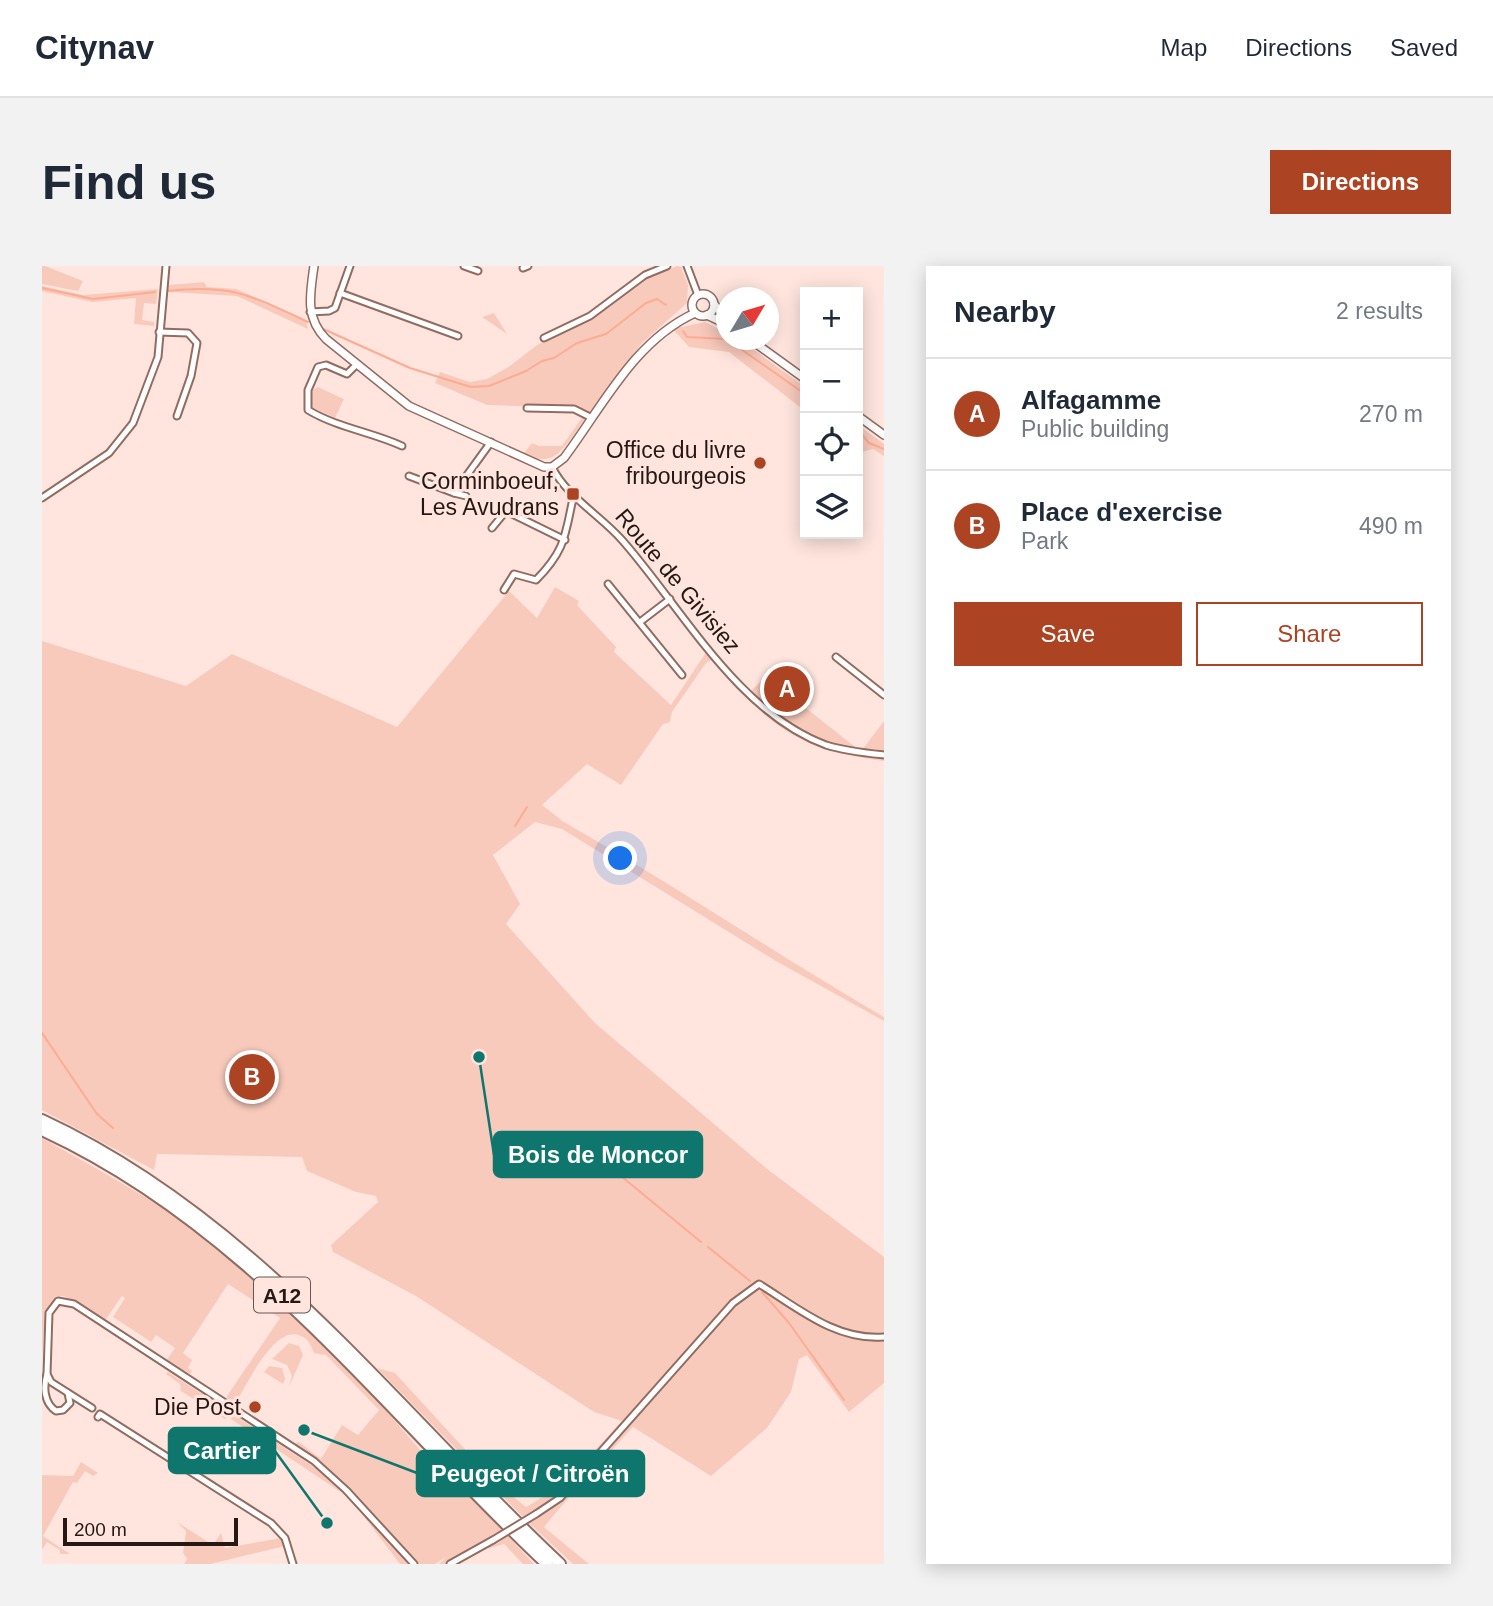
<!DOCTYPE html>
<meta charset="utf-8">
<style>
:root{--surface:#fff;--page:#f2f2f3;--text:#1f2937;--muted:#747a83;--line:#e0e1e3;--accent:#ac4424}
body{margin:0;font-family:Arial,sans-serif;background:var(--page);color:var(--text)}
.controls{position:absolute;right:21px;top:21px;display:grid;overflow:hidden;border-radius:0px;box-shadow:0 4px 18px #0003}
.controls button{width:63px;height:63px;display:grid;place-items:center;padding:0;border:0;border-bottom:2px solid var(--line);background:var(--surface);color:var(--text);font:35px sans-serif}
.compass{position:absolute;left:674px;top:21px;width:63px;height:63px;border-radius:50%;background:var(--surface);box-shadow:0 4px 18px #0003;rotate:52deg}
.scale{position:absolute;left:21px;bottom:18px;width:175px;box-sizing:border-box;padding-left:7px;border:4px solid #261814;border-top:0;font-size:19px;line-height:24px;white-space:nowrap;color:#261814;-webkit-text-stroke:5px #ffe5de;paint-order:stroke}
.you{position:absolute;left:579px;top:593px;width:24px;height:24px;margin:-18px;border:5px solid #fff;border-radius:50%;background:#1a73e8;box-shadow:0 0 0 10px #1a73e833}
.badge{display:grid;place-items:center;width:46px;height:46px;border-radius:50%;background:var(--accent);color:#fff;font-size:23px;font-weight:700}
.pin{position:absolute;translate:-50% -50%;border:4px solid #fff;box-shadow:0 2px 7px #0006}
.list{margin:0;padding:0;list-style:none}
h2{display:flex;justify-content:space-between;align-items:center;height:91px;margin:0;padding:0 28px;font-size:30px}
h2 small{font-size:23px;font-weight:400;color:var(--muted)}
.list li{display:grid;grid-template-columns:46px 1fr auto;gap:21px;align-items:center;box-sizing:border-box;height:112px;padding:0 28px;border-top:2px solid var(--line)}
.list b{display:block;font-size:26px;white-space:nowrap}
.list p{margin:0;font-size:23px;white-space:nowrap;color:var(--muted)}
.list em{font-size:23px;font-style:normal;color:var(--muted)}
.actions{display:flex;gap:14px;padding:21px 28px}
.actions a{flex:1;padding:16px 0;border:2px solid var(--accent);border-radius:0px;text-align:center;font-size:24px;color:var(--accent)}
.actions .main{background:var(--accent);color:#fff}
.icon{flex:none;width:38px;height:38px;fill:none;stroke:currentColor;stroke-width:2;stroke-linecap:round;stroke-linejoin:round}
.map{position:relative;flex:none;width:842px;height:1298px;overflow:hidden;border-radius:0px}
header{display:flex;align-items:center;gap:42px;box-sizing:border-box;height:98px;padding:0 35px;background:var(--surface);border-bottom:2px solid var(--line)}
header strong{font-size:33px}
nav{display:flex;gap:38px;margin-inline-start:auto;font-size:24px}
.intro{display:flex;align-items:center;justify-content:space-between;box-sizing:border-box;height:168px;padding:0 42px}
h1{margin:0;font-size:49px}
.button{padding:18px 32px;border-radius:0px;background:var(--accent);color:#fff;font-size:24px;font-weight:700}
main{display:flex;gap:42px;padding:0 42px}
aside{flex:1;background:var(--surface);border-radius:0px;box-shadow:0 4px 18px #0003}
.map>svg:first-child{display:block}
</style>
<header>
<strong>Citynav</strong>
<nav><a>Map</a><a>Directions</a><a>Saved</a></nav>
</header>
<div class="intro"><h1>Find us</h1><a class="button">Directions</a></div>
<main>
<div class="map">
<svg width="842" height="1298" viewBox="0 0 842 1298">
<rect width="100%" height="100%" fill="#ffe5de"/>
<g fill="#f8cabc">
<polygon points="0,0 3,0 41,15 36,25 0,18"/>
<polygon points="635,0 639,1 646,19 645,37 600,77 547,147 533,142 445,139 393,117 398,106 428,116 445,113 468,100 495,79 558,48 606,12"/>
<polygon points="162,16 165,21 194,23 264,54 266,63 195,30 128,26 125,22 127,19"/>
<polygon points="0,20 41,29 116,23 114,38 102,37 100,54 112,56 112,60 92,58 94,32 50,36 0,25"/>
<polygon points="452,47 465,68 440,51"/>
<polygon points="663,56 684,67 684,74 704,78 763,121 763,145 687,86 647,81 631,63"/>
<polygon points="276,121 302,133 293,152 268,140 269,125"/>
<path d="M542,149L543,153C516,190 512,206 467,181L482,187L490,177L497,180H520Z"/>
<polygon points="816,159 842,178 842,190 831,183 820,186 816,183"/>
<path d="M513,321L537,335L535,339L574,381L572,386L629,439L665,385C723,448 752,482 842,492V495C753,484 728,459 669,394L664,397L630,446L628,456L621,458L579,519L545,498L500,539L522,556C631,618 734,688 842,751V755L732,694L520,563L493,556L451,589L478,638L464,658L553,757L724,902L842,991V1117L807,1146L765,1089L757,1093L749,1126L725,1162L669,1210L591,1161L542,1214V1209L587,1159L583,1156L520,1226L482,1252L335,1102L353,1107L452,1215L484,1241C523,1220 550,1187 580,1155L552,1146L374,1030L291,986L289,979L336,936L334,930L314,926L265,905L260,891L115,888L112,904L0,844V375L144,420L190,388L355,461L467,325L495,352Z"/>
<path d="M723,411L720,424L747,444L755,435L817,484C774,476 741,455 709,425Z"/>
<polygon points="842,455 842,486 820,484"/>
<path d="M0,872C51,901 103,928 150,962C240,1026 314,1109 385,1192L390,1188L492,1298H481L462,1278L445,1283L453,1274L450,1271L402,1298H397L404,1291L393,1298H377L302,1216L251,1178L257,1176L279,1193L300,1159L316,1169L337,1144L284,1089L272,1087C269,1080 267,1073 259,1070C233,1057 205,1119 193,1138L186,1136L185,1130L238,1052L186,1018L141,1087L150,1094L146,1102L150,1105L148,1108L124,1095L133,1082L114,1069L109,1076L71,1051L83,1032L80,1030L62,1056L22,1030H14C0,1046 1,1078 0,1100Z"/>
<polygon points="247,1077 257,1080 261,1089 247,1121 250,1110 245,1099 230,1093"/>
<polygon points="227,1100 240,1102 243,1113 241,1118 222,1106"/>
<polygon points="126,1106 275,1203 300,1227 186,1151 183,1153 139,1125 138,1118 124,1108"/>
<polygon points="39,1196 56,1207 51,1210 43,1205 35,1217 31,1216 1,1270 28,1288 18,1288 18,1284 5,1276 0,1284 0,1209 31,1210"/>
<polygon points="535,1217 539,1217 502,1261 547,1298 531,1298 486,1256 517,1236"/>
<polygon points="317,1244 363,1294 365,1298 358,1298"/>
<polygon points="135,1256 171,1279 179,1267 183,1282 239,1272 243,1280 168,1298 142,1298 145,1293 141,1287 144,1265"/>
</g>
<g fill="none" stroke-linecap="round" stroke-linejoin="round">
<g stroke="#feab91" stroke-width="2">
<polyline points="0,22 51,33 113,26"/>
<path d="M125,25C190,18 208,29 266,56"/>
<polyline points="279,62 368,102 429,121 447,120 484,105 500,95 512,92 535,77 564,68 604,37 615,33 624,39"/>
<polyline points="641,65 645,71 684,73"/>
<polyline points="686,74 763,128"/>
<polyline points="816,164 827,177 842,183"/>
<polyline points="473,560 485,541"/>
<polyline points="0,767 55,848 71,862"/>
<polyline points="562,896 659,976"/>
<polyline points="666,981 708,1015"/>
<polyline points="720,1026 747,1057 802,1134"/>
</g>
<defs>
<g id="minor">
<polyline points="422,0 436,5"/>
<polyline points="645,0 656,29"/>
<polyline points="481,2 486,0"/>
<polyline points="298,27 416,70"/>
<polyline points="268,46 287,45 293,42 308,0"/>
<polyline points="117,66 146,67 155,77 149,110 135,150"/>
<polyline points="502,72 548,50 603,9 625,0"/>
<path d="M315,98L305,108L284,99L276,101L266,124V144C296,162 330,166 360,180"/>
<polyline points="485,142 532,143 550,152"/>
<path d="M510,201C525,231 558,249 580,274C640,342 695,446 784,479C803,485 823,487 842,489"/>
<polyline points="367,210 412,227 449,176"/>
<polyline points="412,227 424,230"/>
<polyline points="0,232 67,187 91,157 116,91 124,0"/>
<polyline points="450,262 464,245 523,274"/>
<polyline points="566,318 640,409"/>
<path d="M462,324L472,308L494,314C525,283 523,267 532,228"/>
<polyline points="598,356 628,333"/>
<polyline points="794,391 842,429"/>
<path d="M5,1108C1,1121 2,1137 14,1145L21,1144L28,1137L26,1127"/>
<polyline points="50,1142 9,1116 5,1108 7,1047 16,1035 32,1038 272,1195 304,1224 372,1298"/>
<polyline points="56,1151 58,1148 229,1257 243,1272 251,1298"/>
<path d="M494,1248L518,1232L691,1037L717,1018C756,1042 794,1075 842,1071"/>
<polyline points="408,1298 451,1274"/>
</g>
<g id="tertiary">
<path d="M272,0C268,28 263,52 284,73L367,140L502,201H510L522,192C561,140 592,75 653,47"/>
<circle cx="661" cy="39" r="11"/>
<polyline points="672,38 684,53"/>
<polyline points="665,49 684,58"/>
<polyline points="709,74 763,113"/>
<polyline points="816,150 842,169"/>
</g>
<g id="motorway">
<path d="M0,854C214,953 350,1141 518,1298"/>
<path d="M0,864C209,960 342,1145 505,1298"/>
</g>
</defs>
<use href="#minor" stroke="#906c61" stroke-width="9"/>
<use href="#tertiary" stroke="#906c61" stroke-width="10"/>
<use href="#motorway" stroke="#906c61" stroke-width="14"/>
<use href="#minor" stroke="#fff" stroke-width="5"/>
<use href="#tertiary" stroke="#fff" stroke-width="7"/>
<use href="#motorway" stroke="#fff" stroke-width="10"/>
<defs>
<polyline id="minor-bridge" points="451,1274 494,1248"/>
</defs>
<use href="#minor-bridge" stroke="#906c61" stroke-width="9" stroke-linecap="butt"/>
<use href="#minor-bridge" stroke="#fff" stroke-width="5"/>
</g>
<g fill="#ac4424" stroke="#ffe5de" stroke-width="2.5">
<circle cx="718" cy="197" r="7"/>
<rect x="524" y="221" width="14" height="14" rx="3.5"/>
<circle cx="213" cy="1141" r="7"/>
</g>
<g text-anchor="middle" dominant-baseline="central" stroke-width="6" stroke-linejoin="round" paint-order="stroke">
<rect fill="#ffe5de" stroke="#675651" stroke-width="2" x="212" y="1011.5" width="56" height="35" rx="5"/>
<g font-size="21" font-weight="bold" fill="#261814">
<text x="240" y="1029">A12</text>
</g>
<g font-size="23" fill="#261814" stroke="#ffe5de" text-anchor="end">
<text x="704" y="184">Office du livre<tspan x="704" dy="26">fribourgeois</tspan></text>
<text x="517" y="215">Corminboeuf,<tspan x="517" dy="26">Les Avudrans</tspan></text>
<text x="199" y="1141">Die Post</text>
</g>
<g font-size="23" fill="#261814" stroke="#ffe5de">
<text transform="translate(636 315) rotate(50)">Route de Givisiez</text>
</g>
</g>
<path fill="none" stroke="#0f766e" stroke-width="2.5" d="M437 791L452 889M285 1257L233 1185M262 1164L375 1207"/>
<g fill="#0f766e" stroke="#ffe5de" stroke-width="2.5">
<circle cx="437" cy="791" r="7"/>
<circle cx="285" cy="1257" r="7"/>
<circle cx="262" cy="1164" r="7"/>
</g>
<g fill="#0f766e" stroke="#0f766e" stroke-width="2.5">
<rect x="452" y="866" width="208" height="45" rx="7"/>
<rect x="127" y="1162" width="106" height="45" rx="7"/>
<rect x="375" y="1185" width="227" height="45" rx="7"/>
</g>
<g font-size="24" text-anchor="middle" font-weight="bold" fill="#fff">
<text x="556" y="897">Bois de Moncor</text>
<text x="180" y="1193">Cartier</text>
<text x="488" y="1216">Peugeot / Citroën</text>
</g>
</svg>
<div class="controls">
<button>+</button>
<button>−</button>
<button><svg class="icon" aria-label="locate" viewBox="0 0 24 24"><circle cx="12" cy="12" r="6"/><path d="M12 2v4M12 18v4M2 12h4M18 12h4"/></svg></button>
<button><svg class="icon" aria-label="layers" viewBox="0 0 24 24"><path d="M12 4l9 5-9 5-9-5zM3 14l9 5 9-5"/></svg></button>
</div>
<svg class="compass" viewBox="-18 -18 36 36"><path d="M0-13l5 13h-10z" fill="#e53935"/><path d="M0 13l5-13h-10z" fill="#747a83"/></svg>
<div class="scale">200 m</div>
<div class="you"></div>
<div class="pin badge" style="left:745px;top:423px">A</div>
<div class="pin badge" style="left:210px;top:811px">B</div>
</div>
<aside>
<h2>Nearby<small>2 results</small></h2>
<ul class="list">
<li><span class="badge">A</span><div><b>Alfagamme</b><p>Public building</p></div><em>270 m</em></li>
<li><span class="badge">B</span><div><b>Place d'exercise</b><p>Park</p></div><em>490 m</em></li>
</ul>
<div class="actions"><a class="main">Save</a><a>Share</a></div>
</aside>
</main>
